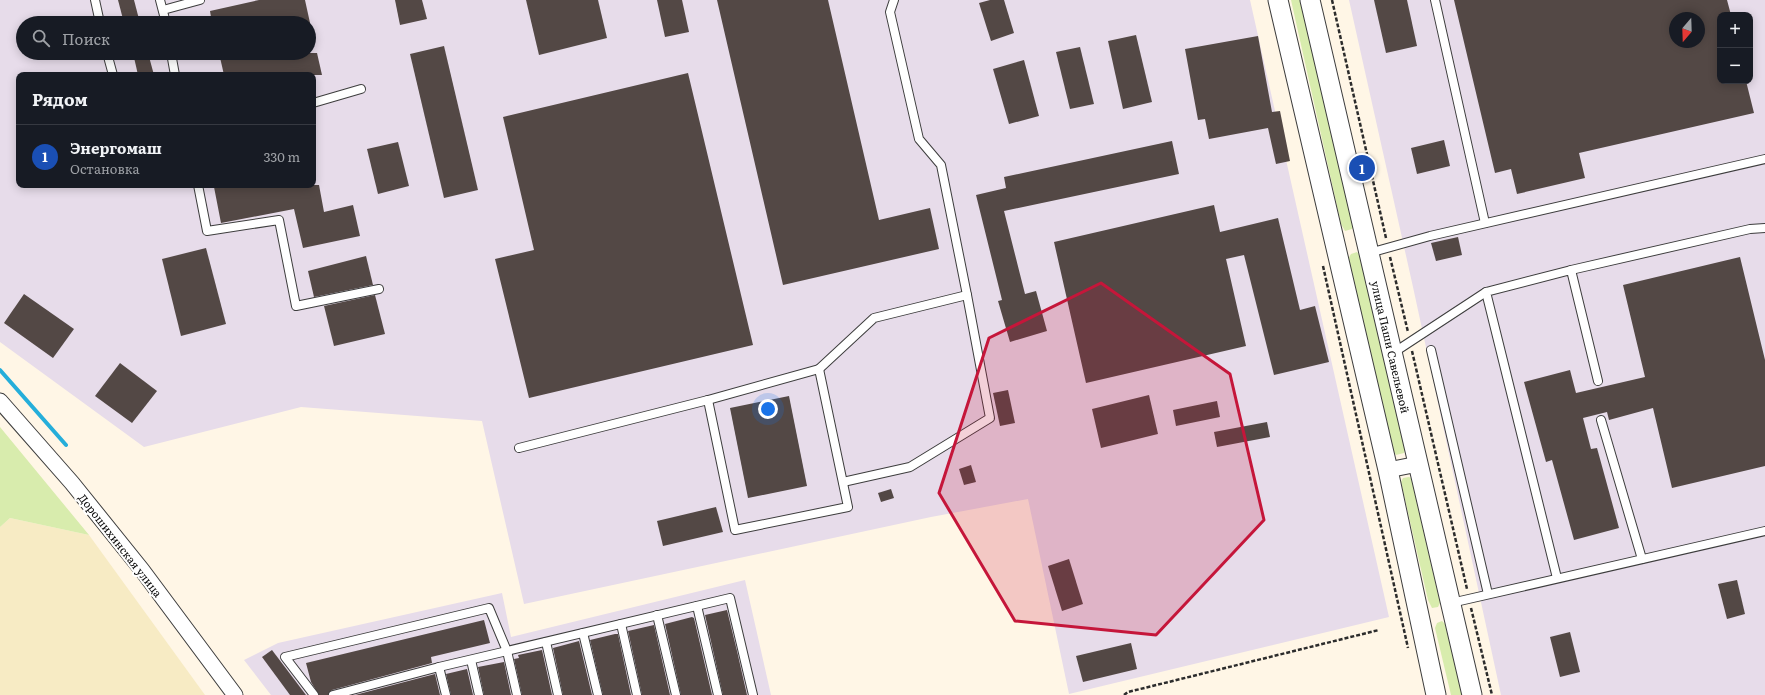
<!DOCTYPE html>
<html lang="ru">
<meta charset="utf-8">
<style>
:root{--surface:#171b24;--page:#242831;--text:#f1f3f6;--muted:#9ea1a6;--line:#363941;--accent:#1a73e8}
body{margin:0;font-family:Literata,serif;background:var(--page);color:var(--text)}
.controls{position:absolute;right:12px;top:12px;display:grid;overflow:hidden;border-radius:8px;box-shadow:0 2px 10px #0003}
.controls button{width:36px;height:36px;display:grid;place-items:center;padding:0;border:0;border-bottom:1px solid var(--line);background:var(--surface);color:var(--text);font:20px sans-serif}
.compass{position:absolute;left:1669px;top:12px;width:36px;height:36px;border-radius:50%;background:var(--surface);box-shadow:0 2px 10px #0003;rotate:199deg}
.you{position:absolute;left:768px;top:409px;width:14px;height:14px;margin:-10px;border:3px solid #fff;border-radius:50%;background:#1a73e8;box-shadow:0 0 0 6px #1a73e833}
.badge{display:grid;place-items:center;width:26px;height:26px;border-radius:50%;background:var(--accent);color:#fff;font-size:13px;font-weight:700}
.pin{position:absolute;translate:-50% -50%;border:2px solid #fff;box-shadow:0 1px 4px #0006}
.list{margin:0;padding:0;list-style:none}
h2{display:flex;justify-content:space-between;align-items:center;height:52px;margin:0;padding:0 16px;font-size:17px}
h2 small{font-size:13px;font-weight:400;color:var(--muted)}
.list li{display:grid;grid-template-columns:26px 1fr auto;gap:12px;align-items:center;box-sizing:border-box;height:64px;padding:0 16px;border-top:1px solid var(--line)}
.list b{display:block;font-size:15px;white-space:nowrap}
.list p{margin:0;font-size:13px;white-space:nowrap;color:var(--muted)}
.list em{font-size:13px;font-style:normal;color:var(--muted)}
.icon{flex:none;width:22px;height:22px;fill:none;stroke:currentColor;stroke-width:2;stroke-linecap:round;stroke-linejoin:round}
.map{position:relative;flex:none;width:1765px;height:695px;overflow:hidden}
.search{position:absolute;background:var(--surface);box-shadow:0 2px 10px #0003;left:16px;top:16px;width:300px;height:44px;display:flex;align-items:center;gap:10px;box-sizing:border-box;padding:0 14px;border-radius:22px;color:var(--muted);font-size:15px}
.panel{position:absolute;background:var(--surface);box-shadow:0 2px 10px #0003;left:16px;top:72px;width:300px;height:116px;border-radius:8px}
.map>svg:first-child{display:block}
</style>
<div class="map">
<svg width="1765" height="695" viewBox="0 0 1765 695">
<rect width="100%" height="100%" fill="#fff6e6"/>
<g fill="#e7dcea" fill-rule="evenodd">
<path d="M0,0H1250L1389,617L1069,694L1028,499L931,517L524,604L482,421L301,407L144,447L0,342ZM23,23H309V53H23ZM19,75H313V185H19Z"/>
<path d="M1349,0H1765V695H1501L1413,287ZM1720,15H1750V81H1720ZM1675,18H1699V42H1675Z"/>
<polygon points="745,580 771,695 271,695 244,660 278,643 502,593 511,637"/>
</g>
<polygon fill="#f7ebc4" points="10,518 89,535 205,695 0,695 0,527"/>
<g fill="#d8ecad">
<polygon points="1291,0 1305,0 1354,226 1352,229 1345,231 1341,224"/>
<polygon points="1357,252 1361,257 1405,449 1404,453 1396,455 1392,449 1348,259 1351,254"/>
<polygon points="0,427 89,535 10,518 0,527"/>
<polygon points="1409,477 1411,478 1440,603 1438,607 1432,608 1428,600 1401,482 1403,478"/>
<polygon points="1442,621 1445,624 1462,695 1451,695 1435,628 1437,623"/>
</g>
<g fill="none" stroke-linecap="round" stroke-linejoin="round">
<polyline stroke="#25aeda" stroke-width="4" points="0,370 66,445"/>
</g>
<g fill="#534845" fill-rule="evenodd">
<polygon points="118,0 134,0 140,23 124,23"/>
<polygon points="259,0 305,0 310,23 212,23 210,11"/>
<polygon points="395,0 422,0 427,19 400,25"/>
<polygon points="526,0 598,0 607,38 539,55"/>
<polygon points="657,0 682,0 689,32 665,37"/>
<polygon points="717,0 828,0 879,220 930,208 939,249 783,285"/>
<polygon points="990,0 1004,0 1014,33 991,41 979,3"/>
<polygon points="1374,0 1407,0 1417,46 1386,53"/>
<path d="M1454,0H1727L1731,15H1720V81H1746L1754,113L1579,153L1585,178L1517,194L1511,169L1495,173ZM1675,18H1699V42H1675Z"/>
<polygon points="1136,35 1152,102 1123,109 1108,41"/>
<polygon points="1258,36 1272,112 1280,111 1290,161 1276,164 1268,128 1209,139 1205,119 1198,120 1185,49"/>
<polygon points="444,46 478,190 444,198 410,54"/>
<polygon points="1080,47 1094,104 1070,109 1056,52"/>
<polygon points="133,53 148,53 154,75 138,75"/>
<polygon points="219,53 317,53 322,75 224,75"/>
<polygon points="1024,60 1039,116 1009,124 993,69"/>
<polygon points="688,73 753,345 529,398 495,259 534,250 503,117"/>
<polygon points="1444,140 1450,166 1417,174 1411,148"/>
<polygon points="1172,141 1179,174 1004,211 1025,294 1036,291 1047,331 1010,342 998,301 1002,300 976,195 1006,188 1004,177"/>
<polygon points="398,142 409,186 378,194 367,149"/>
<polygon points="225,185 319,185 324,212 353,205 360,236 303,248 294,209 221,223 214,187"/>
<polygon points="1214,205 1220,232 1278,218 1300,310 1315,306 1329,362 1274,375 1244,255 1226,259 1246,346 1086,383 1054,242"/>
<polygon points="1458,237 1462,255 1436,261 1431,243"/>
<polygon points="206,248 226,324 181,336 162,259"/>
<polygon points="366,256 373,285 314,297 308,271"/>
<polygon points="1740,257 1765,360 1765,466 1672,488 1653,408 1609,420 1607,412 1583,418 1591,449 1597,448 1619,528 1574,540 1552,460 1546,462 1524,382 1570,370 1576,393 1645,377 1623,285"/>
<polygon points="24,294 74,329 53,358 4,323"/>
<polygon points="375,295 385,334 334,346 324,306"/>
<polygon points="120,363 157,391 132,423 95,396"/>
<polygon points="1008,390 1015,423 1000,426 993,393"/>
<polygon points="1149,395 1158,434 1101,448 1092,409"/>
<polygon points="789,396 807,486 748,498 730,408"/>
<polygon points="1217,401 1220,417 1176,426 1173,410"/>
<polygon points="1267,422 1270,437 1217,447 1214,432"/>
<polygon points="971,465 976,482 964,485 959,469"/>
<polygon points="891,489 894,498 881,502 878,493"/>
<polygon points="716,507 723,532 663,546 657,521"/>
<polygon points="1069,559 1083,604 1062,611 1048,566"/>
<polygon points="1737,580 1745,614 1727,619 1718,584"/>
<polygon points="727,610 737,651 747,695 723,695 705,615"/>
<polygon points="692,617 694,618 712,695 681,695 665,624"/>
<polygon points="484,620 490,643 431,657 432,663 332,690 328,695 319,695 311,682 306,663"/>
<polygon points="654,625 670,695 642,695 628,631"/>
<polygon points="1570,632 1580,672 1560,677 1550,637"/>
<polygon points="615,634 618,634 631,695 603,695 590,640"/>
<polygon points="579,641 592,695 563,695 553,648"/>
<polygon points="1131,643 1137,669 1083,682 1076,656"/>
<polygon points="272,650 306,695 290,695 262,657"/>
<polygon points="542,650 552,695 522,695 514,659 519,658 518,655"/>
<polygon points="504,662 511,695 484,695 478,667"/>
<polygon points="467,669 473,695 451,695 446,674"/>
<polygon points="435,674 440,695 355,695"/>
</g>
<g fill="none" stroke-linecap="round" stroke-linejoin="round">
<defs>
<g id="service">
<polyline points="95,0 100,23"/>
<polyline points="160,0 166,23"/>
<polyline points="1435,0 1485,223"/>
<polyline points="163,10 200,0"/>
<polyline points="107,53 113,75"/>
<polyline points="171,53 175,75"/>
<polyline points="313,103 361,89"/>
<polyline points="198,185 207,231 279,220 296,306 379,289"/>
<polyline points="1369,253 1430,236 1765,159"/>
<polyline points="1571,270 1750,229 1765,228"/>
<polyline points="1431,350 1488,594"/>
<polyline points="1393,353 1486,292"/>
<polyline points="708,400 735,530 848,507 819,369"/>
<polyline points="1601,420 1642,559"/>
<polyline points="519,448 708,400 819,369 874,318 967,295 941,165 919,139 890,12 894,0"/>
<polyline points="843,482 910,467 990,418 967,295"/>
<polyline points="1557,578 1486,292 1571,270 1598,381"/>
<polyline points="1451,603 1765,531"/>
<polyline points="697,606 718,695"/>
<polyline points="657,615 676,695"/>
<polyline points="621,624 637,695"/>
<polyline points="583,633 598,695"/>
<polyline points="546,642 558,695"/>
<polyline points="471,660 479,695"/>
<polyline points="439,667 446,695"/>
<polyline points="314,695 285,657 489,608 507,651 730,598 753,695"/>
<polyline points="333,695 439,667 507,651 517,695"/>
</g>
<g id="minor">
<polyline points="0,401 72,483 142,570 235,695"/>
<polyline points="1388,470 1418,464"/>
</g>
<g id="tertiary">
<polyline points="1278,0 1388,470 1436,695"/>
<polyline points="1310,0 1472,695"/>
</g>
</defs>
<use href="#service" stroke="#3d3d3d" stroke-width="10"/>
<use href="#minor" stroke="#3d3d3d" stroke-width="17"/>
<use href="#tertiary" stroke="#3d3d3d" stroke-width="21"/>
<g stroke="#2c2c2c" stroke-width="2.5" stroke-dasharray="4 2" stroke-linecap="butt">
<polyline points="1332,0 1386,238"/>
<polyline points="1390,257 1408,332"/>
<polyline points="1323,266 1408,648"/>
<polyline points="1412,351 1467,589"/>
<polyline points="1471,608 1492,695"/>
<polyline points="1124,695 1128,692 1379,630"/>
</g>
<use href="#service" stroke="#fff" stroke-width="8"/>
<use href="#minor" stroke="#fff" stroke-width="15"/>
<use href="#tertiary" stroke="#fff" stroke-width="19"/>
</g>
<path fill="#c5163a" fill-opacity="0.2" stroke="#c5163a" stroke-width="3" stroke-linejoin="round" d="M1101,283L1230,374L1264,520L1156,635L1015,621L939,493L989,338Z"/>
<g text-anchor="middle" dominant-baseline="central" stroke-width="4" stroke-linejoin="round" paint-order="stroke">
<g font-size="11" fill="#0a0a0a" stroke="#fff">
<text transform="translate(1391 347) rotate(77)">улица Паши Савельевой</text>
<text transform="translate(121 545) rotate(52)">Дорошихинская улица</text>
</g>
</g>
</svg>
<div class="controls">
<button>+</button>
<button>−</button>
</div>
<svg class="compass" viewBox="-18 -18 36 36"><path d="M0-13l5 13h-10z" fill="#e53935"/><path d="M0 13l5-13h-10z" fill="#9ea1a6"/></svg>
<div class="you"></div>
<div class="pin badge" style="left:1362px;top:168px;background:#1a4fb4">1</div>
<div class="search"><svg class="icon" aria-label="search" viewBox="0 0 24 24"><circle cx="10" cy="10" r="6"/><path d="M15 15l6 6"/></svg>Поиск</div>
<section class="panel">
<h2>Рядом<small></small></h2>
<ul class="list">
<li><span class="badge" style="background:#1a4fb4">1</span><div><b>Энергомаш</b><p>Остановка</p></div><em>330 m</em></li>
</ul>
</section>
</div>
